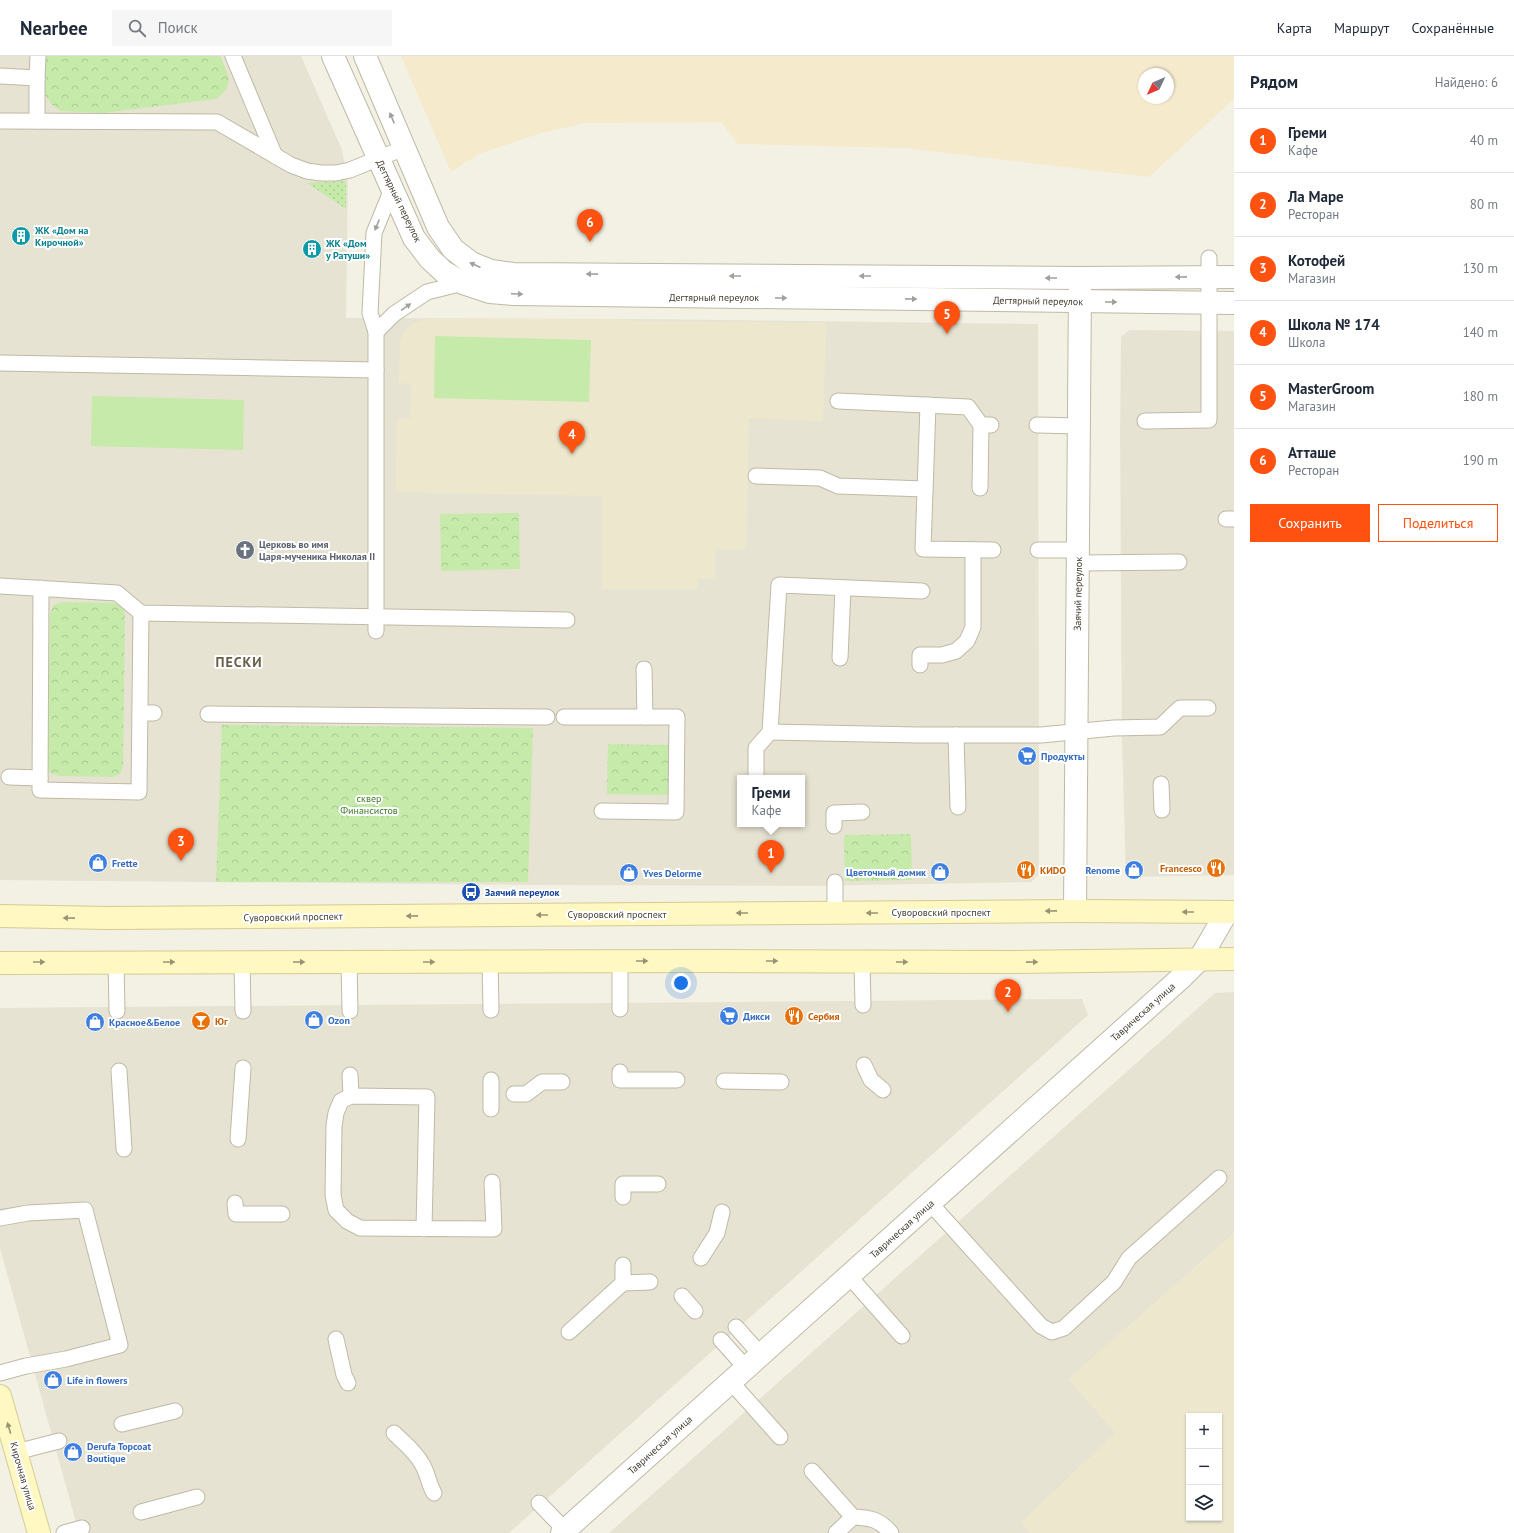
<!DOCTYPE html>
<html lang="ru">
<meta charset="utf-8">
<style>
:root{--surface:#fff;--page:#f6f6f7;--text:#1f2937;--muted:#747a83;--line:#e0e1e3;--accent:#ff510f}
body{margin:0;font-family:"PT Sans",sans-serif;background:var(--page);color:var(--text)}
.controls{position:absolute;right:12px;bottom:12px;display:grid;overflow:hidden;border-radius:0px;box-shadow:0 1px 3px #0004}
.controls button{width:36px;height:36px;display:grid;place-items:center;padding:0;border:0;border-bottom:1px solid var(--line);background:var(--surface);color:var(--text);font:20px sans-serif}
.compass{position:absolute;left:1138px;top:12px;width:36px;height:36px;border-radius:50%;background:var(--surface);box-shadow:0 1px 3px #0004;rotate:226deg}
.you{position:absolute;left:681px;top:927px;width:14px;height:14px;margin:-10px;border:3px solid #fff;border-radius:50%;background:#1a73e8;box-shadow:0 0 0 6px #1a73e833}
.badge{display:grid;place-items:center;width:26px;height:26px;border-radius:50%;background:var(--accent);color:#fff;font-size:13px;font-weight:700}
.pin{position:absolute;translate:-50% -33px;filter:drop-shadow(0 1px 2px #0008)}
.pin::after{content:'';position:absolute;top:21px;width:14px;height:12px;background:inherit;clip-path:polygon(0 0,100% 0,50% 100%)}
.popup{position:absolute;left:737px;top:719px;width:68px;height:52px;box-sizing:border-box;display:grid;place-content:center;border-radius:0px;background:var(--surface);filter:drop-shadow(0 1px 3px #0005);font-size:13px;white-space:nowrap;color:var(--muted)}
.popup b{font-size:15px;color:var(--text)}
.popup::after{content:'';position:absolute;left:50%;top:100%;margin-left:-8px;border:8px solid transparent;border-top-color:var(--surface)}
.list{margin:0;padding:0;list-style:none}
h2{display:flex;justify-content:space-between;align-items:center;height:52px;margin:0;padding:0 16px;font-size:17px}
h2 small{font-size:13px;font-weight:400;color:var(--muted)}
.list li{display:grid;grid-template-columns:26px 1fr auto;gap:12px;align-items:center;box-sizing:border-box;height:64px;padding:0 16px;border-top:1px solid var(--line)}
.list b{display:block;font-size:15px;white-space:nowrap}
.list p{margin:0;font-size:13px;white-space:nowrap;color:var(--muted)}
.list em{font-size:13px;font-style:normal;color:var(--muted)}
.actions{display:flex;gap:8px;padding:12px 16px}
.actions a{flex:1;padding:9px 0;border:1px solid var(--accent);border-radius:0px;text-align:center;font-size:14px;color:var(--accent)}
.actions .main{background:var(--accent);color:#fff}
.icon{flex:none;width:22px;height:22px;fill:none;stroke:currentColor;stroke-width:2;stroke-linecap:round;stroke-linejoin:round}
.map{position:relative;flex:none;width:1234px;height:1477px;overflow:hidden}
header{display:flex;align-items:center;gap:24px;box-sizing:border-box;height:56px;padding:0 20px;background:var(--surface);border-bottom:1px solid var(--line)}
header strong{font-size:19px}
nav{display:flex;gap:22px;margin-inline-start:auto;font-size:14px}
.search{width:280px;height:36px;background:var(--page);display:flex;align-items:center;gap:10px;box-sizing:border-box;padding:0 14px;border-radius:0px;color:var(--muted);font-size:15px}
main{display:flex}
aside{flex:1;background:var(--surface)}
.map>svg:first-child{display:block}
</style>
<header>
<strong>Nearbee</strong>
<div class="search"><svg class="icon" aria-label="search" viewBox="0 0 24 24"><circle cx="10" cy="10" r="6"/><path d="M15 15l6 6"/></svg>Поиск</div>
<nav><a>Карта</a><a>Маршрут</a><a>Сохранённые</a></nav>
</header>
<main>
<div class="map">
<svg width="1234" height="1477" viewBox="0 0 1234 1477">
<defs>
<pattern id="grass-dots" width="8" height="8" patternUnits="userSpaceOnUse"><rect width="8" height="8" fill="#c5eaaa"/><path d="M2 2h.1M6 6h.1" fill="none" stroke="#abca93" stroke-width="1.8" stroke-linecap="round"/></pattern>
<pattern id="forest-crowns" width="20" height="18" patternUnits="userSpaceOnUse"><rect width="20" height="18" fill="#c5eaaa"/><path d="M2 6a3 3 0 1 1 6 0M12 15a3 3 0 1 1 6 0" fill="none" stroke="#abca93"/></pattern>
</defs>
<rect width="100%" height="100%" fill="#f3f0e4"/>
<g fill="#e7e3d2" fill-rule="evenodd">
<path d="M0,0H301L342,94L348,126L346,262L637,263L1038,268L1039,818L1031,826L809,830L537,829L0,824ZM740,722H802V768H740Z"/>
<polygon points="1130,274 1234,275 1234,819 1126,821 1122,685 1120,378 1121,281"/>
<polygon points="1234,936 1234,1177 1069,1323 1116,1377 1022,1466 1031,1477 609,1477 1215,937"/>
<polygon points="1082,943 1088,959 509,1477 79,1477 0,1192 0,952"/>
</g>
<path fill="#f6eacd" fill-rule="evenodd" d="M401,0H1234V43L1149,121L905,92L738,88L721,66L586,67L541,77L479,98L451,116ZM1144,18H1168V42H1144Z"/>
<g fill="#ede8cd" fill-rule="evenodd">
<polygon points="427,263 620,263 637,265 826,267 823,365 749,362 746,493 715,493 715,523 698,523 698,533 602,533 602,440 396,436 397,363 410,362 411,328 399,327 400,285 404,276 413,268"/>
<path d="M1234,1177V1477H1031L1021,1466L1116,1377L1068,1323ZM1189,1360H1219V1462H1189Z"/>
</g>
<polygon fill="url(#grass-dots)" points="346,125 346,153 307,127"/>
<g fill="url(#forest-crowns)">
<path d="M46,0H220C228,19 236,29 216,43L102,57L61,55L52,49L45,39Z"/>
<polygon points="519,457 520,513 441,515 440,458"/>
<polygon points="63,546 114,547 124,551 125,562 123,710 120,718 113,721 60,720 50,717 48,708 50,557 54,549"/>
<polygon points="222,669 533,672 528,826 216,826"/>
<polygon points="608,688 669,689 668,739 607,738"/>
<polygon points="911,778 912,824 845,825 844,779"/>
</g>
<g fill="#c5eaaa">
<polygon points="435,280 591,284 589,346 434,342"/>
<polygon points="92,340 244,344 243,394 91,390"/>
</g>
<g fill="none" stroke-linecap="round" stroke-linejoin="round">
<defs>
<g id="service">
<polyline points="233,0 275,100"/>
<polyline points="0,20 37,22 38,0"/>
<polyline points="0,65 217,66 291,109 307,115 321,117 336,117 350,114 404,92"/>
<polyline points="37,65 37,22"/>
<polyline points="376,276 394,258 427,236 463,227"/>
<polyline points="0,307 376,314"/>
<polyline points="838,345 968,351 981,369 991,369"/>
<polyline points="928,349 923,493 993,494"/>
<polyline points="1145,365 1209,364 1209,202"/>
<polyline points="1037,369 1079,370"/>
<polyline points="756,420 820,422 838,430 925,433"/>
<polyline points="980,432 981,369"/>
<polyline points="1226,463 1234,463"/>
<polyline points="1038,494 1078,494"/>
<polyline points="1078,507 1179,506"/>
<polyline points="0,530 117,537 141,557 567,564"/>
<polyline points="41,532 40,734 139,736 141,557"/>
<polyline points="376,575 376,276 370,257 374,177 392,133"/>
<polyline points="840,602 843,532"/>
<polyline points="920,609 920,599 942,599 956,595 967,585 973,571 973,494"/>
<polyline points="644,613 645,661"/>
<polyline points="140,657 154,657"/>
<polyline points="208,658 547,661"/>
<polyline points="564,661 677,661 676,756 602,755"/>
<polyline points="770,676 918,679 1041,679 1114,672 1160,671 1180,652 1208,652"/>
<polyline points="956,679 958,751"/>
<polyline points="9,721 40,722"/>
<polyline points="756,722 756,692 770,676 779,529 922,535"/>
<polyline points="1161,728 1162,754"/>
<polyline points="834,770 834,757 862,756"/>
<polyline points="835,826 835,857"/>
<polyline points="862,905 863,949"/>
<polyline points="116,906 117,955"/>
<polyline points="242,906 243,955"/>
<polyline points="349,906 350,955"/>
<polyline points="490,906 491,954"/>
<polyline points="620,953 620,905"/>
<polyline points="864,1009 871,1024 883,1034"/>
<polyline points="119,1015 124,1093"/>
<polyline points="620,1016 620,1024 677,1024"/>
<polyline points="350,1019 351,1040"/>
<polyline points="724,1025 781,1026"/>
<polyline points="514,1038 526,1038 542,1026 562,1026"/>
<polyline points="491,1053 491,1024"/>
<polyline points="238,1083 243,1012"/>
<polyline points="623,1141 623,1128 658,1128"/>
<polyline points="235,1147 236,1158 282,1158"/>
<polyline points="930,1147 1041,1270 1052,1276 1064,1272 1114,1226 1129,1202 1219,1122"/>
<polyline points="0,1162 28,1157 85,1154 120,1289 66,1303 26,1310 0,1317"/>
<polyline points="424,1173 427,1041 351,1040 341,1045 336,1057 334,1070 333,1139 336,1154 347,1165 360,1172 494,1173 492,1126"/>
<polyline points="701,1202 717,1177 722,1156"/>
<polyline points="623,1209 623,1227"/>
<polyline points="849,1220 902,1280"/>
<polyline points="682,1240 695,1255"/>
<polyline points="736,1271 761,1299"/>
<polyline points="569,1276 623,1227 650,1226"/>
<polyline points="336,1283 344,1319 348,1327"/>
<polyline points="721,1284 746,1312"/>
<polyline points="731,1326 780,1381"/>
<polyline points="122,1368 175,1355"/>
<path d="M394,1377C403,1386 416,1396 422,1408C428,1417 428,1427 434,1437"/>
<polyline points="16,1396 59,1385"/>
<path d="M812,1415L853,1461C871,1462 879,1463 891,1477"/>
<polyline points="539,1447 565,1474"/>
<polyline points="141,1456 197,1441"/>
<polyline points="64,1477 82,1472"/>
<polyline points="836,1477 853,1461"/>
</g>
<g id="minor">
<polyline points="333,0 414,182 430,203 444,216 463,227 490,236 513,238 1234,247"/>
<polyline points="365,0 438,171 453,193 471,207 491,215 513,218 1080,222 1234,221"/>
<polyline points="1075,855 1080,230"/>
</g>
<polyline id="tertiary" points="562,1477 1182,921 1199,904 1227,856"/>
<g id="secondary">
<polyline points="0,860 108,862 1075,855 1234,856"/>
<polyline points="0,907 710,905 1011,906 1234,903"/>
<polyline points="0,1340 39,1477"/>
</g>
</defs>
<use href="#service" stroke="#bfb9a6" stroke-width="17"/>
<use href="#minor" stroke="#bfb9a6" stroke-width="24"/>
<use href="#tertiary" stroke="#bfb9a6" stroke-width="24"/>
<use href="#secondary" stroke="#d5cc91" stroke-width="24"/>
<use href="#service" stroke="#fff" stroke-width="15"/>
<use href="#minor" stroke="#fff" stroke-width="22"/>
<use href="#tertiary" stroke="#fff" stroke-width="22"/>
<use href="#secondary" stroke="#fff8c2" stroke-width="22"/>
</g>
<defs><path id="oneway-solid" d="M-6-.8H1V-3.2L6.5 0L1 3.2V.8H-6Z"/></defs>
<g fill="#a2a09a">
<use href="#oneway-solid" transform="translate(392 62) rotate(-113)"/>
<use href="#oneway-solid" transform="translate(377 169) rotate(112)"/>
<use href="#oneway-solid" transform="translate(475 209) rotate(-156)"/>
<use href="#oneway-solid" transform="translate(592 218) rotate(-179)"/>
<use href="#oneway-solid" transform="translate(735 220) rotate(-180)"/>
<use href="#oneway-solid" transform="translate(865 220) rotate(-180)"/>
<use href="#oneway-solid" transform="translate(1181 221) rotate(179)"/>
<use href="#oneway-solid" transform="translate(1051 222) rotate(-180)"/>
<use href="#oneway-solid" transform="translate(517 238) rotate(2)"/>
<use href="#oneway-solid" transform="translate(781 242)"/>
<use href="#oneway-solid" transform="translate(911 243) rotate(1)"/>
<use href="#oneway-solid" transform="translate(1111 246)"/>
<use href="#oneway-solid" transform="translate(406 251) rotate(-34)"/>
</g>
<g fill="#999374">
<use href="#oneway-solid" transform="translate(1051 855) rotate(179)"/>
<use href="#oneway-solid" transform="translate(1188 856) rotate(-180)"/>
<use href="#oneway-solid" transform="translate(742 857) rotate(180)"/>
<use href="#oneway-solid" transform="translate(872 857) rotate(180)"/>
<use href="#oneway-solid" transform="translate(542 859) rotate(180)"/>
<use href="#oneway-solid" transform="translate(412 860) rotate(179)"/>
<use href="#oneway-solid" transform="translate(69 862) rotate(-179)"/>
<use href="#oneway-solid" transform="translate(642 905)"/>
<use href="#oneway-solid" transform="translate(772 905)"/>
<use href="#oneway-solid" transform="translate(39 906)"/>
<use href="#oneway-solid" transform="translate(169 906)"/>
<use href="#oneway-solid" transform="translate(299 906)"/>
<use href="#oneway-solid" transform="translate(429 906)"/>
<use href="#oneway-solid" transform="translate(902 906)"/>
<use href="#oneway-solid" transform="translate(1032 906) rotate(-1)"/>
<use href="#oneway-solid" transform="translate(9 1372) rotate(-106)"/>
</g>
<defs>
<symbol id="building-disc" viewBox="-11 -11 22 22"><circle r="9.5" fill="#0f9aa8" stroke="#fff"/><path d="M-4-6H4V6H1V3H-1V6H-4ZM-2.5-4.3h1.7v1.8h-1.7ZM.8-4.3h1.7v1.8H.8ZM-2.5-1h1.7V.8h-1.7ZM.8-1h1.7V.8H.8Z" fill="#fff"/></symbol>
<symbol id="church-disc" viewBox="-11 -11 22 22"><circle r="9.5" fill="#6b7280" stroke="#fff"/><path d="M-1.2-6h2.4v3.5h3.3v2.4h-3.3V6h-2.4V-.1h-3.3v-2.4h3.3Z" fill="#fff"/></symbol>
<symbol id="supermarket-disc" viewBox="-11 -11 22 22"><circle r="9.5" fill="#3f7fe0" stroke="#fff"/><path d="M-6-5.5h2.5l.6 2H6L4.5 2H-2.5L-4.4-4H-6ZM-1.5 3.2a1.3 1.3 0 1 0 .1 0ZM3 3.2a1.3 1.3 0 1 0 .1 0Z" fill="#fff"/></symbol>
<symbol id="shop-disc" viewBox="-11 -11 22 22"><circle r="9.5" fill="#3f7fe0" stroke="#fff"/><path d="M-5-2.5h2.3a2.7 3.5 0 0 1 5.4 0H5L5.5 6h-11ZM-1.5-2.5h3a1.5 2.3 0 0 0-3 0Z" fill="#fff"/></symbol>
<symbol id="restaurant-disc" viewBox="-11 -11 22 22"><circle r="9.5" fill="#e8710a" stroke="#fff"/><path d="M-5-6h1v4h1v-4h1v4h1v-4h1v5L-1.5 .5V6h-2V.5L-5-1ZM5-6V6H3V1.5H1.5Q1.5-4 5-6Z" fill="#fff"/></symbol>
<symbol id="bus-disc" viewBox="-11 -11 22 22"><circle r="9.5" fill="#1a4fb4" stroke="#fff"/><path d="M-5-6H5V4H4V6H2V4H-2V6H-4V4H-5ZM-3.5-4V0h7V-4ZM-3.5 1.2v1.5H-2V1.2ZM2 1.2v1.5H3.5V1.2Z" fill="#fff"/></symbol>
<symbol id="bar-disc" viewBox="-11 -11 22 22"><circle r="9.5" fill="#e8710a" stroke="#fff"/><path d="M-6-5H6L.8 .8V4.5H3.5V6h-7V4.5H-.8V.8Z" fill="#fff"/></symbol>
</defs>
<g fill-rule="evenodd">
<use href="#building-disc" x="10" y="169" width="22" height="22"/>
<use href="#building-disc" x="301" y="182" width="22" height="22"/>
<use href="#church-disc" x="234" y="483" width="22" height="22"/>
<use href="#supermarket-disc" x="1016" y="689" width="22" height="22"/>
<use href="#shop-disc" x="87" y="796" width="22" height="22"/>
<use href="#restaurant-disc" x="1205" y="801" width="22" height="22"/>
<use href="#restaurant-disc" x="1015" y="803" width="22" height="22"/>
<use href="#shop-disc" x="1123" y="803" width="22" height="22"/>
<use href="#shop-disc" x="929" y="805" width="22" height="22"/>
<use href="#shop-disc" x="618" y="806" width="22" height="22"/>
<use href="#bus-disc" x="460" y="825" width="22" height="22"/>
<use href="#supermarket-disc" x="718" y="949" width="22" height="22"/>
<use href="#restaurant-disc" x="783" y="949" width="22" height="22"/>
<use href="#shop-disc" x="303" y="953" width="22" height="22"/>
<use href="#bar-disc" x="190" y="954" width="22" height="22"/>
<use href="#shop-disc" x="84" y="955" width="22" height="22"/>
<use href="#shop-disc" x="42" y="1313" width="22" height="22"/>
<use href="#shop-disc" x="62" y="1385" width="22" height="22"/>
</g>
<g text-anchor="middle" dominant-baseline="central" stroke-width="4" stroke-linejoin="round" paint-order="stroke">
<g font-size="10" fill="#454034" stroke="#fff">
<text transform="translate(399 145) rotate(64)">Дегтярный переулок</text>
<text x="714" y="241">Дегтярный переулок</text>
<text transform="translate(1038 245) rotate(1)">Дегтярный переулок</text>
<text transform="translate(1078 538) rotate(-89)">Заячий переулок</text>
<text x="941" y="856">Суворовский проспект</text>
<text x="617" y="858">Суворовский проспект</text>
<text transform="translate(293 861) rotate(-1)">Суворовский проспект</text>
<text transform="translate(1143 956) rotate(-42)">Таврическая улица</text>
<text transform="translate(902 1173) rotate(-42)">Таврическая улица</text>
<text transform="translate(660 1389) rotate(-42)">Таврическая улица</text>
<text transform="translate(23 1420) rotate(74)">Кирочная улица</text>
</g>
<g font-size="10" font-weight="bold" fill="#0d838f" stroke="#fff" text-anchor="start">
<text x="35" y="174">ЖК «Дом на<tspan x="35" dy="12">Кирочной»</tspan></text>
<text x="326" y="187">ЖК «Дом<tspan x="326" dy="12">у Ратуши»</tspan></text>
</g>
<g font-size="10" font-weight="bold" fill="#5b616d" stroke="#fff" text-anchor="start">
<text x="259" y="488">Церковь во имя<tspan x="259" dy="12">Царя-мученика Николая II</tspan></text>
</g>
<g font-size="10" font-weight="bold" fill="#366cbe" stroke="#fff" text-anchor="start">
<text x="1041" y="700">Продукты</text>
<text x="112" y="807">Frette</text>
<text x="1120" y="814" text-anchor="end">Renome</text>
<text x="926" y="816" text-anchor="end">Цветочный домик</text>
<text x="643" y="817">Yves Delorme</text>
<text x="743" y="960">Дикси</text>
<text x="328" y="964">Ozon</text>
<text x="109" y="966">Красное&amp;Белое</text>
<text x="67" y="1324">Life in flowers</text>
<text x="87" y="1390">Derufa Topcoat<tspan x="87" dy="12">Boutique</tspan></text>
</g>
<g font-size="10" fill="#3a7924" stroke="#fff">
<text x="369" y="742">сквер<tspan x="369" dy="12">Финансистов</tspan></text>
</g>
<g font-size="10" font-weight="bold" fill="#c56008" stroke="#fff" text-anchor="start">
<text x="1202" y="812" text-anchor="end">Francesco</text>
<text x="1040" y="814">КИDO</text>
<text x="808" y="960">Сербия</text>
<text x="215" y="965">Юг</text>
</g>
<g font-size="10" font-weight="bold" fill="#164399" stroke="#fff" text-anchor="start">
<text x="485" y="836">Заячий переулок</text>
</g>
<g font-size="14" font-weight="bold" letter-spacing="1" fill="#68604a" stroke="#fff">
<text x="239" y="606">ПЕСКИ</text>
</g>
</g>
</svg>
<div class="controls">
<button>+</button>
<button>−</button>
<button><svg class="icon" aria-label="layers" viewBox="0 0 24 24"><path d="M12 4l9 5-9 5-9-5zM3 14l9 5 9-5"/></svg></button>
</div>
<svg class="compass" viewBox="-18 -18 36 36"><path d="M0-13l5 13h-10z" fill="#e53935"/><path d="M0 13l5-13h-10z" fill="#747a83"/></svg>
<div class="you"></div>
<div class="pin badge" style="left:771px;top:817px">1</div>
<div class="popup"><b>Греми</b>Кафе</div>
<div class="pin badge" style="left:1008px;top:956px">2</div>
<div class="pin badge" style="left:181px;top:805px">3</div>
<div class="pin badge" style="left:572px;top:398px">4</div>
<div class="pin badge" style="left:947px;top:278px">5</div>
<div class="pin badge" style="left:590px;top:186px">6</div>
</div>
<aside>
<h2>Рядом<small>Найдено: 6</small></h2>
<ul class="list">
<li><span class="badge">1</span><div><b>Греми</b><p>Кафе</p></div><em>40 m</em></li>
<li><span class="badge">2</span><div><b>Ла Маре</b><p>Ресторан</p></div><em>80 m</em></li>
<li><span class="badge">3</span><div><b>Котофей</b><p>Магазин</p></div><em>130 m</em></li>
<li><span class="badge">4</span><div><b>Школа № 174</b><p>Школа</p></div><em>140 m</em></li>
<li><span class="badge">5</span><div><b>MasterGroom</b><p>Магазин</p></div><em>180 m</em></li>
<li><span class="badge">6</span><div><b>Атташе</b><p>Ресторан</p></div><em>190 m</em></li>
</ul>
<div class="actions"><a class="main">Сохранить</a><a>Поделиться</a></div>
</aside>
</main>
